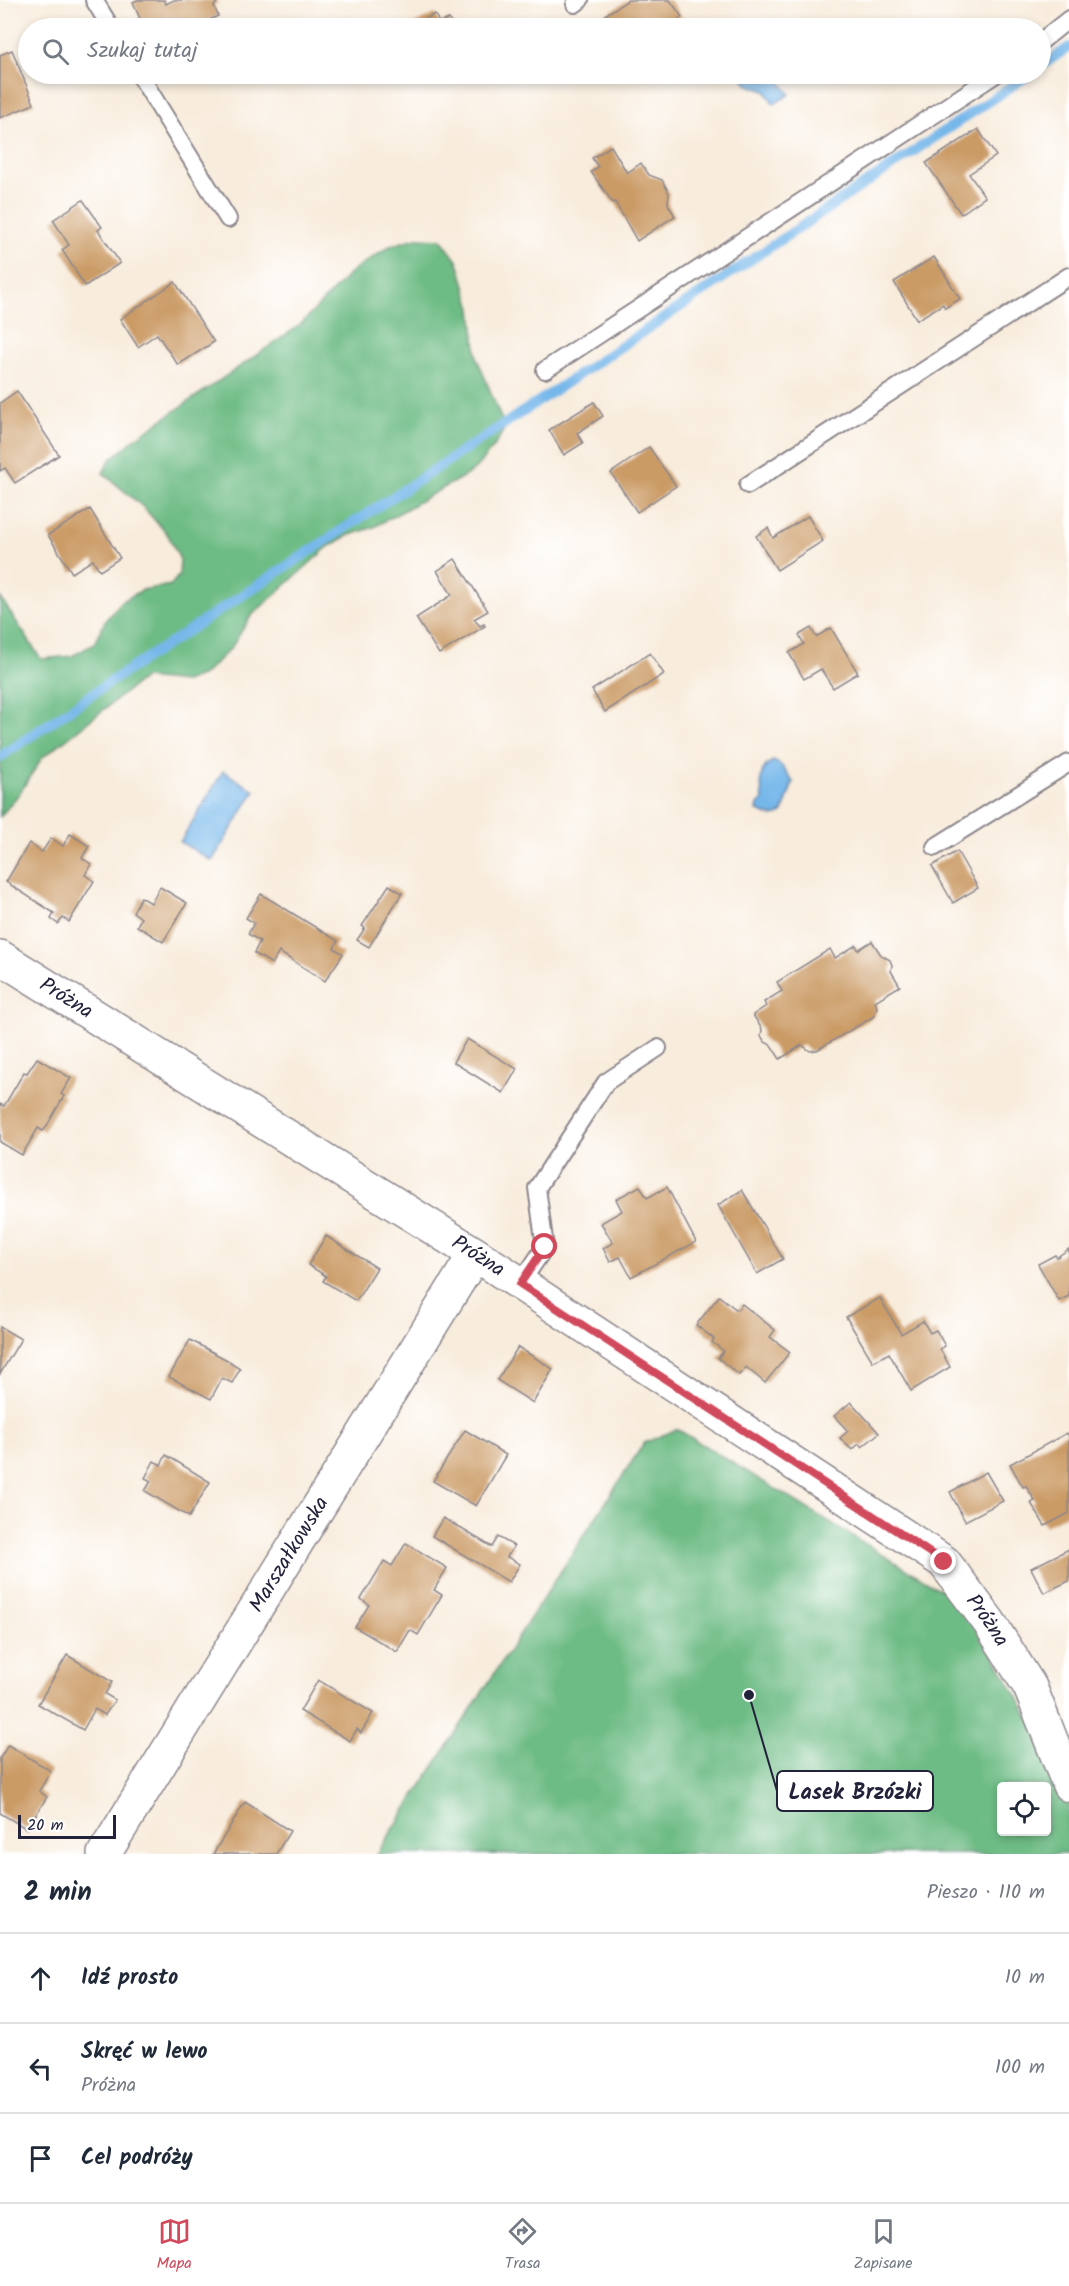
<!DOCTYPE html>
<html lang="pl">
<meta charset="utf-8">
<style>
:root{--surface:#fff;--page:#f2f2f3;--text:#1f2937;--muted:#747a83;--line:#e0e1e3;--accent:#d1495b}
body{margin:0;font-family:Kalam,sans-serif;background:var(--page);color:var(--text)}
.controls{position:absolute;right:18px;bottom:18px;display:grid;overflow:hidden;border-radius:6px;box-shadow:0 3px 9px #0003}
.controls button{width:54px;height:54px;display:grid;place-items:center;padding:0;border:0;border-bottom:2px solid var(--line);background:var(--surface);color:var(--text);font:30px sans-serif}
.scale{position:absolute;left:18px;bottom:15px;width:98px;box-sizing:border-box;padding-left:6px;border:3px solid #22223b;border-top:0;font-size:16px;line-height:21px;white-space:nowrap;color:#22223b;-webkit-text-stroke:4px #fff;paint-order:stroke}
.stop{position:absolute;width:18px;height:18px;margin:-14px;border:4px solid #d1495b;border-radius:50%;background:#fff}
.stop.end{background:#d1495b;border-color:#fff;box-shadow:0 2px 6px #0008}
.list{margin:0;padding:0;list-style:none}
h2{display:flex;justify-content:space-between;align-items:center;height:78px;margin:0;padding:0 24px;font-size:26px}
h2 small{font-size:20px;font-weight:400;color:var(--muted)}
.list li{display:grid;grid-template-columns:39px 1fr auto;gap:18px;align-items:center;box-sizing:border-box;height:90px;padding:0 24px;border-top:2px solid var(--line)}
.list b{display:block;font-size:22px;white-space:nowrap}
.list p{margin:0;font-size:20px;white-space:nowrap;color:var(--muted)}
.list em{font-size:20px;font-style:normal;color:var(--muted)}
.icon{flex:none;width:33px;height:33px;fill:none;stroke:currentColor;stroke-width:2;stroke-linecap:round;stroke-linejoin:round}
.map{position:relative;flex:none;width:1069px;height:1854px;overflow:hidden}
.search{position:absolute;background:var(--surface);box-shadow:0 3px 9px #0003;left:18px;right:18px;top:18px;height:66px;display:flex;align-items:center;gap:15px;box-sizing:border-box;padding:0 21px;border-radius:33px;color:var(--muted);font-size:22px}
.sheet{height:348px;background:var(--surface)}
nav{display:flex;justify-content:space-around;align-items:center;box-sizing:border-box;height:84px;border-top:2px solid var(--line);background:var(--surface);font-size:16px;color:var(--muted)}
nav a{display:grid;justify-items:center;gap:3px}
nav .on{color:var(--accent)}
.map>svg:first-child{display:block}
</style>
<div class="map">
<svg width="1069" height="1854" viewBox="0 0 1069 1854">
<rect width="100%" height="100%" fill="#fff"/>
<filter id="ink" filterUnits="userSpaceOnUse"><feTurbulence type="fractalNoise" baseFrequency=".0167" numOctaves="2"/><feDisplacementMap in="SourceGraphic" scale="12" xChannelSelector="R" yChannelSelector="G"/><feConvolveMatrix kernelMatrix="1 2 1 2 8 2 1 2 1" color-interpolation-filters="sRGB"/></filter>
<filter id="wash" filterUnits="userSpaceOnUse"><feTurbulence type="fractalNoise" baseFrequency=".008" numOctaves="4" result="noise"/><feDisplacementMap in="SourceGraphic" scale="24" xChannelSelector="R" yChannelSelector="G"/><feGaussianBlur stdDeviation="1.35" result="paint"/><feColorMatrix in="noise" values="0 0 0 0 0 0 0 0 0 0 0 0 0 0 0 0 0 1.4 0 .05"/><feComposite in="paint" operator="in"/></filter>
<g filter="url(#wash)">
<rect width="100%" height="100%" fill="#f8ecdc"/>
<g fill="#6ebc85" stroke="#486f60" stroke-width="1.5" fill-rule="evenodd">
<polygon points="416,238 441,239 458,262 472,309 477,358 505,428 493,448 472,472 374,527 347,536 328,547 251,616 231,648 203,675 185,682 144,678 42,758 19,794 0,817 0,597 41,659 72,656 94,644 105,621 121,602 142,590 171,585 179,575 180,560 168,535 143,507 103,473 109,461 137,437 300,325 353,270 390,246"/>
<path d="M677,1429L964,1604L1069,1786V1854H377L644,1443ZM1002,1786H1046V1832H1002Z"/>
</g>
<g fill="#76b7ea" stroke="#4c6c92" stroke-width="1.5">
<polygon points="741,74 780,74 781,83 790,94 774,104 765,91 748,85"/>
<path d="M773,761L781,765L793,782L783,812C774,819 766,815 757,810L758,805L763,800C761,785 757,768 773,761Z"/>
<polygon points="223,771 255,791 212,861 180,842"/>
</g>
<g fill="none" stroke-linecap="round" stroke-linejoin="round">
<g stroke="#76b7ea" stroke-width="10">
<polyline points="1040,67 1069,47"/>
<polyline points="0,757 110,682 533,405 1030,74"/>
</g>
</g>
<g id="blocks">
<g fill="#cb9b66">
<polygon points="137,0 164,0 166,4 174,0 219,0 214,6 218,16 207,21 221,28 159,28 157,24 144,28 133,2"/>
<polygon points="628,0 670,0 682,17 665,28 613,28 605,15"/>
<polygon points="435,14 439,23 449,19 453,28 409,28 408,27"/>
<polygon points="12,50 34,104 0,118 0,55"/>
<polygon points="978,129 996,156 969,174 985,197 961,214 926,163"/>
<polygon points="611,146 627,173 641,163 649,175 662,180 669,193 668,204 675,216 637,241 615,202 613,203 591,172 598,167 592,158"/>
<polygon points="83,200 102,227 98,230 120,263 85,286 62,250 69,245 53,220"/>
<polygon points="934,257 960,299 945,308 943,304 917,320 894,282"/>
<polygon points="175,282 214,342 178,365 157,334 138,347 120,319"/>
<polygon points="17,391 59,455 15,483 5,468 0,471 0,403"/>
<polygon points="594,402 603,416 577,433 583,443 564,455 549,430"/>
<polygon points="649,447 676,486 637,512 611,473"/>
<polygon points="90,509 120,558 100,571 93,560 72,573 48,535"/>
<polygon points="808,516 823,541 777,570 756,536 768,528 773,538"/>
<polygon points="455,559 488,611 474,619 480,626 484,624 485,626 439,654 416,618 452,595 437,571"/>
<polygon points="811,628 816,637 831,628 858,673 833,688 821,669 804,679 789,653 804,644 799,635"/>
<polygon points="650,653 664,674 605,712 592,690"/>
<polygon points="70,834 89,846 82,858 91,864 85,875 94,881 69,922 63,918 58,924 51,919 54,913 6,882 29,843 42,852 51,838 63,846"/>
<polygon points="957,851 978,888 953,903 932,866"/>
<polygon points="389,885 402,893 369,947 357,940 365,928 362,926"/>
<polygon points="160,887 187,903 163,942 137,926 141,918 133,912 141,897 151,903"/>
<polygon points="261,894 338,941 334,948 343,954 325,981 279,952 272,964 254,953 260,941 248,934 254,923 246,918"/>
<polygon points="872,941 881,955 890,960 892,965 891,971 900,986 875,1001 877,1008 873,1017 817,1050 810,1051 802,1045 780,1059 771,1045 765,1042 761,1036 762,1029 753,1015 766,1006 764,1002 782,991 777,982 830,949 835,958 856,945 858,950"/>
<polygon points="467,1039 517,1069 503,1093 453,1062"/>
<polygon points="37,1058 71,1078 61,1094 64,1096 45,1129 43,1131 38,1128 22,1155 0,1142 0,1104 4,1106 24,1072 27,1073"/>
<polygon points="640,1186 647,1198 667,1187 696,1242 631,1277 620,1257 610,1262 603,1248 613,1243 601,1223 622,1211 616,1199"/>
<polygon points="742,1190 783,1259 757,1274 718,1205"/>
<polygon points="326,1236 377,1268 356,1301 323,1281 326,1276 308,1265"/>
<polygon points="1069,1249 1069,1296 1059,1301 1038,1264 1055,1255 1057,1257"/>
<polygon points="719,1296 737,1310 742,1304 775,1330 770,1337 790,1352 765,1383 746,1367 739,1375 718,1358 724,1351 712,1342 714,1339 696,1325"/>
<polygon points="880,1298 901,1334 923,1321 930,1333 936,1330 945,1346 940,1349 950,1367 911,1391 889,1353 873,1362 846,1317"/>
<polygon points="0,1327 21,1339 0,1374"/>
<polygon points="190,1340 231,1362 230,1363 240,1369 232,1383 222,1378 211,1399 169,1377"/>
<polygon points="518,1347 553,1369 533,1403 497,1380"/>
<polygon points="851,1402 879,1433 862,1447 859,1444 852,1450 840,1438 848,1431 834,1416"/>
<polygon points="465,1430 506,1455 476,1506 433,1481"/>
<polygon points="1067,1433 1069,1437 1069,1513 1045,1526 1031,1503 1035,1501 1026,1486 1023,1487 1010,1464"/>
<polygon points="166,1455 210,1482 189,1517 145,1491 151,1481 145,1478 154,1461 161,1465"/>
<polygon points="986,1472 1003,1501 965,1521 950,1492"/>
<polygon points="443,1518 492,1547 498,1537 514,1546 507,1557 520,1564 509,1582 432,1536"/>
<polygon points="406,1543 447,1568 434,1590 442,1595 418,1635 410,1630 397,1652 355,1627 369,1605 361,1599 384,1561 392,1566"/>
<polygon points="1069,1549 1069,1581 1044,1593 1031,1568"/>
<polygon points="67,1655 112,1682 105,1694 115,1700 105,1715 95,1709 83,1730 38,1704"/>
<polygon points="318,1680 373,1713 361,1733 357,1729 350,1741 300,1711"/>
<polygon points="8,1745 51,1771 39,1791 47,1797 27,1829 0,1813 0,1758"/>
<polygon points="245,1802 290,1831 276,1854 213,1854"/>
</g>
</g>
</g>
<g filter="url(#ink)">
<use href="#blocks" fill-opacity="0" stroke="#8d878c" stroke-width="1.5"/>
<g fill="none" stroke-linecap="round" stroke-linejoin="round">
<defs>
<g id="lane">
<polyline points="94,0 111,28"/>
<polyline points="575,4 580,0"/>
<polyline points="1040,42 1069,19"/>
<polyline points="139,74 228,219"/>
<polyline points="545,370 996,74"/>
<polyline points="748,485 1069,276"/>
<polyline points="935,847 1069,763"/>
<polyline points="520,1284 545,1247 537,1188 606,1082 658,1048"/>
</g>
<g id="street">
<path id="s1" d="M0,957L475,1254L944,1562L989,1622L1030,1687L1069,1785"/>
<path id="s2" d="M104,1854L475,1254"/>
</g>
</defs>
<use href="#lane" stroke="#8d878c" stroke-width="20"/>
<use href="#street" stroke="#8d878c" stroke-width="36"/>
<use href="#lane" stroke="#fff" stroke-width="16"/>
<use href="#street" stroke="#fff" stroke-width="33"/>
</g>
</g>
<g fill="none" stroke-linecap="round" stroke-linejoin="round" filter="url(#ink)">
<polyline stroke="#d1495b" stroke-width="8" points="545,1247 520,1284 944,1562"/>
</g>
<g text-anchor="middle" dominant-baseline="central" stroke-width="4.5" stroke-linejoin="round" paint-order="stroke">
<g font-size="21" fill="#22223b" stroke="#fff">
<text stroke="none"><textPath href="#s1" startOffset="78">Próżna</textPath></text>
<text stroke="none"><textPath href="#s1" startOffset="564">Próżna</textPath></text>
<text stroke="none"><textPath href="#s2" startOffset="352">Marszałkowska</textPath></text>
<text stroke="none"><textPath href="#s1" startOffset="1194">Próżna</textPath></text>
</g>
</g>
<path fill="none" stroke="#22223b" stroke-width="2" d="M749 1695L777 1791"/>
<circle fill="#22223b" stroke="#fff" stroke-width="2" cx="749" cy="1695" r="6"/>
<rect fill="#fff" stroke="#22223b" stroke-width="2" x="777" y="1771" width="156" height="40" rx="6"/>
<g font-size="22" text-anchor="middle" font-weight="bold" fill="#22223b">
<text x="855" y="1799">Lasek Brzózki</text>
</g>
</svg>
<div class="controls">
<button><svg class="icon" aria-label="locate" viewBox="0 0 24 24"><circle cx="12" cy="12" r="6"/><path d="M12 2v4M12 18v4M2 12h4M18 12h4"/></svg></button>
</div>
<div class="scale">20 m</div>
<div class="stop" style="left:545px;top:1247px"></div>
<div class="stop end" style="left:944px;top:1562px"></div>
<div class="search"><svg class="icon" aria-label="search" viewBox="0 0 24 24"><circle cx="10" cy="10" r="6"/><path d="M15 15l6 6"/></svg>Szukaj tutaj</div>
</div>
<section class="sheet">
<h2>2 min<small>Pieszo · 110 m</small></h2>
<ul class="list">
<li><svg class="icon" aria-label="ahead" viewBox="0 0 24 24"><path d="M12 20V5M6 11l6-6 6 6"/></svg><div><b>Idź prosto</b></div><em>10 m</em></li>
<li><svg class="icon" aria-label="left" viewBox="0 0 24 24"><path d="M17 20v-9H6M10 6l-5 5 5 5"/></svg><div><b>Skręć w lewo</b><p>Próżna</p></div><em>100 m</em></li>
<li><svg class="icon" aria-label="arrive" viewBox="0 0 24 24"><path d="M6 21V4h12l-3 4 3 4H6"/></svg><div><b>Cel podróży</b></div></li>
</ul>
</section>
<nav>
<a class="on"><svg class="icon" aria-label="map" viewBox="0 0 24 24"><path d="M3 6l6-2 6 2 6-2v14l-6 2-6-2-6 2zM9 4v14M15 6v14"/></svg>Mapa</a>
<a><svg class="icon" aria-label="directions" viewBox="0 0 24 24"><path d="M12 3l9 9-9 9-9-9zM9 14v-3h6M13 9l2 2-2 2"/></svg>Trasa</a>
<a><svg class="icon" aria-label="saved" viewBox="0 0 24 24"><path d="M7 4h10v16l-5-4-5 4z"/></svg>Zapisane</a>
</nav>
